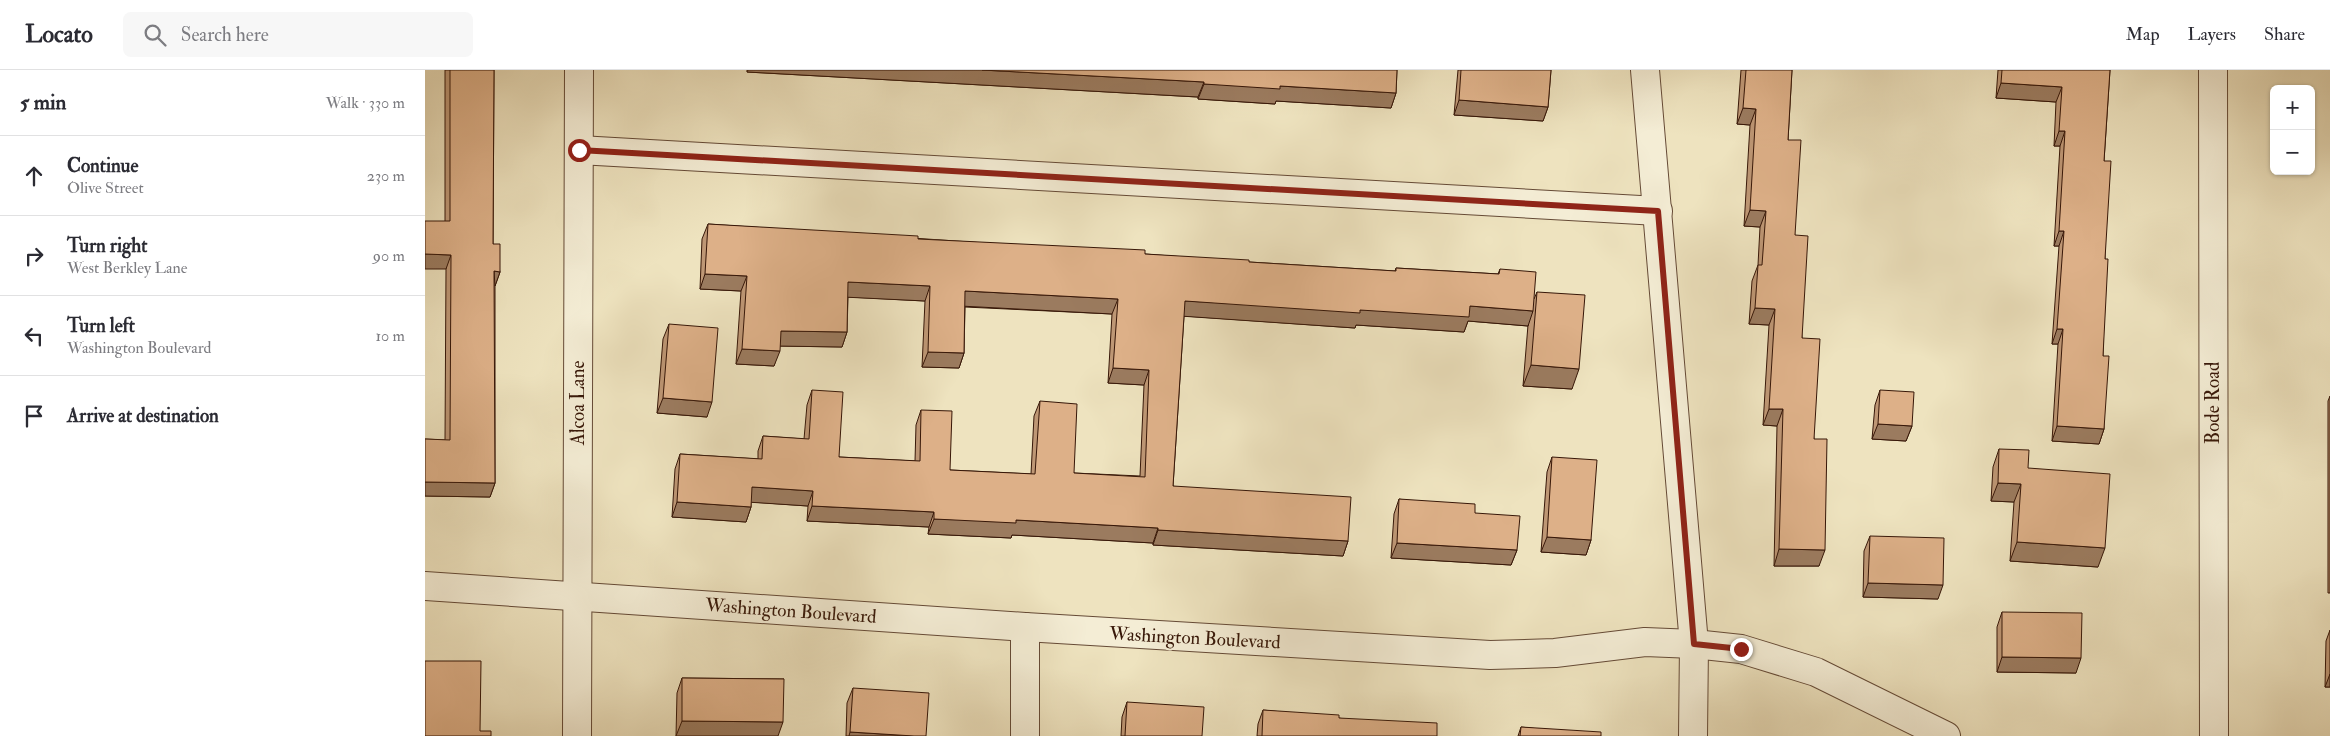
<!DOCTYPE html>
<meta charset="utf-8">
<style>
:root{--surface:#fff;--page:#f7f7f7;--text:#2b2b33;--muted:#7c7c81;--line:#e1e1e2}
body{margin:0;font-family:"IM FELL Double Pica",serif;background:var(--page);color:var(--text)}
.controls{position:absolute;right:15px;top:15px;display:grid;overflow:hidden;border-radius:8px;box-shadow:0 1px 4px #0004}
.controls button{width:45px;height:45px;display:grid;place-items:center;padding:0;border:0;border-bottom:1px solid var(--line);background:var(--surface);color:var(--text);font:25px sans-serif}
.stop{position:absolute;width:15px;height:15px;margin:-11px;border:4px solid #8f2418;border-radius:50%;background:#fff}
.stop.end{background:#8f2418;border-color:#fff;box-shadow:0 1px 5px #0008}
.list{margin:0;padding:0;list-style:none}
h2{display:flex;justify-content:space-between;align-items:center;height:65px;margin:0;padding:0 20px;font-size:21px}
h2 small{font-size:16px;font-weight:400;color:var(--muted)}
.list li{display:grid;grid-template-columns:32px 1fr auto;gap:15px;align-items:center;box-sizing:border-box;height:80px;padding:0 20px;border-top:1px solid var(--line)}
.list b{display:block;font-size:19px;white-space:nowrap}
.list p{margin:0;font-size:16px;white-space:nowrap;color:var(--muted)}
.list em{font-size:16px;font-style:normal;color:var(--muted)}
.icon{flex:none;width:28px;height:28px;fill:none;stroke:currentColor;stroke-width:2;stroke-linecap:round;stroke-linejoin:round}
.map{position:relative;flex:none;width:1905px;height:666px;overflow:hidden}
header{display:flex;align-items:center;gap:30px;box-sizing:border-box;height:70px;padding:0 25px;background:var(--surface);border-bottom:1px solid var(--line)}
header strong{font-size:24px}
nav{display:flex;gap:28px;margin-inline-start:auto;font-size:18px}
.search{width:350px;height:45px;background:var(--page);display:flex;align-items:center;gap:12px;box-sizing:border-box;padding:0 18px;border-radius:8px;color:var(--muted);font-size:19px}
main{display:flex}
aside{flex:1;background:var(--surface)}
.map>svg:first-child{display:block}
</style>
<header>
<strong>Locato</strong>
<div class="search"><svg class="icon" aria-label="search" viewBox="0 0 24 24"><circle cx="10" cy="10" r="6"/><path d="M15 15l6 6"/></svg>Search here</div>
<nav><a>Map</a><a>Layers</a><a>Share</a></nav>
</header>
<main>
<aside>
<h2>5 min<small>Walk · 330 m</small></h2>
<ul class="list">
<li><svg class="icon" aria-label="ahead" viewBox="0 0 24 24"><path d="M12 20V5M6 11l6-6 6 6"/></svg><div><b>Continue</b><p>Olive Street</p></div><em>230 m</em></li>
<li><svg class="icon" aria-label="right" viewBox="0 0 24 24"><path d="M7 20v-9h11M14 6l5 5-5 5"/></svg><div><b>Turn right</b><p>West Berkley Lane</p></div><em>90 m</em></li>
<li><svg class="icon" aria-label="left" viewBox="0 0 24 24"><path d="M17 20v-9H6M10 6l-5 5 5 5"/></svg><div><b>Turn left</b><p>Washington Boulevard</p></div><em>10 m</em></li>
<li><svg class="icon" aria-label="arrive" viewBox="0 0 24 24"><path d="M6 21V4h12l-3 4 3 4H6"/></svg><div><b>Arrive at destination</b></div></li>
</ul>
</aside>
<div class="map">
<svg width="1905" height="666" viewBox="0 0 1905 666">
<rect width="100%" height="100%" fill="#eee3bf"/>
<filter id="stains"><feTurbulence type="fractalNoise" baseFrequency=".004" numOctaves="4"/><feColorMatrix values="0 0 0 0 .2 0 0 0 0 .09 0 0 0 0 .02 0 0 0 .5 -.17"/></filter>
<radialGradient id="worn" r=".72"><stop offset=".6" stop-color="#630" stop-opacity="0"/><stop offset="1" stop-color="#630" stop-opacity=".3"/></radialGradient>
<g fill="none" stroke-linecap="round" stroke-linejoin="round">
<defs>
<g id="minor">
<polyline points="1220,0 1269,574 1268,666"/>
<polyline points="1788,0 1789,666"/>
<polyline points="154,80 1233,141"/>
<polyline points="0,516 600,557 1065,585 1130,583 1220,572 1269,574 1316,579 1391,602 1521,666"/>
<polyline points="152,666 154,0"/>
<polyline points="600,666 600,557"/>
</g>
</defs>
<use href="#minor" stroke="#654a36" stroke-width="30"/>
<use href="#minor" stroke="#f4edd5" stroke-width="28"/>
</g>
<g fill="#be9775" stroke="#371708">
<polygon points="20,0 69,0 68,174 75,202 70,216 70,413 65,427 0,426 0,369 20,370 21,199 20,151"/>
<polygon points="322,0 972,0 971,23 966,38 851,31 850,34 773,29 773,27 322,2"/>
<polygon points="1033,0 1126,0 1123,37 1118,51 1029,45"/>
<polygon points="1316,0 1367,0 1363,70 1377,268 1389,369 1394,496 1349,496 1352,356 1338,355 1344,255 1324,254 1327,211 1333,195 1335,157 1319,156 1325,55 1312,54"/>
<polygon points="1573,0 1685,0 1679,91 1680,189 1678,286 1679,359 1674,374 1627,371 1633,274 1627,274 1634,176 1629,176 1635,76 1629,76 1631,32 1571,28"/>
<polygon points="283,154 720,184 824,192 970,201 971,198 1073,204 1075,199 1109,229 1112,222 1147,319 1098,316 1103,255 1103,256 1043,251 1039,262 931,255 930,258 759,246 748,416 923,471 918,486 728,475 728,473 587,465 586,468 503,464 504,457 382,451 383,436 326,432 326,437 321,452 247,447 250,399 255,384 333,389 333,381 338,366 379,369 382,335 387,320 414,387 490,391 491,355 496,340 525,400 606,404 609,346 615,331 649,403 715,406 719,315 683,313 687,244 540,237 539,283 534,298 497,297 500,231 423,227 422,262 417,277 355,276 349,296 311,294 316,221 275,219 277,169"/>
<polygon points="244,254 282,347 232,343 238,269"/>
<polygon points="1455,320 1487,356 1481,371 1447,369 1450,335"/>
<polygon points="1905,326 1905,523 1903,523 1903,331"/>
<polygon points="1574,379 1603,398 1673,497 1585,491 1589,432 1566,431 1568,397"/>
<polygon points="1127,387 1166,470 1161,485 1116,482 1122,402"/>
<polygon points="974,429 1050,443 1092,480 1086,495 966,488 969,444"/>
<polygon points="1445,466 1513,529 1438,527 1439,481"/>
<polygon points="1577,542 1651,603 1572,602 1572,557"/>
<polygon points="1905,560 1905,617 1900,617 1901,571"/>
<polygon points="257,608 359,609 251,666 252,623"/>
<polygon points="428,618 501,666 421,666 422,633"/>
<polygon points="702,632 777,666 696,666 697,647"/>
<polygon points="838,640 914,648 1012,666 832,666 833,654"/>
<polygon points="1096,657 1176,666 1093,666"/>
</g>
<g fill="#9b7b5f" stroke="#371708">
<polygon points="323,0 557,0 779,12 773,27 322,2"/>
<polygon points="1576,13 1637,17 1631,32 1571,28"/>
<polygon points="779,14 855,16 971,23 966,38 851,31 850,34 773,29"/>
<polygon points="1034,30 1123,37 1118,51 1029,45"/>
<polygon points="1318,38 1331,39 1325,55 1312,54"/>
<polygon points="1634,61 1640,61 1635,76 1629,76"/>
<polygon points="1325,140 1341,141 1335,157 1319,156"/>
<polygon points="1634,161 1639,161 1634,176 1629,176"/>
<polygon points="0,184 26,185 21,199 0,199"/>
<polygon points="69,201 75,202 70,216"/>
<polygon points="280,204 322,206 316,221 275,219"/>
<polygon points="423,212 505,216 500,231 418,227"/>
<polygon points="540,221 693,229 687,244 535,236"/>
<polygon points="760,231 935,240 1045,236 1108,241 1103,256 1043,251 1039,262 931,255 930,258 755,246"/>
<polygon points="1330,238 1350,239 1344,255 1324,254"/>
<polygon points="1632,259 1638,259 1633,274 1627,274"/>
<polygon points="356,261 422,262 417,277 351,276"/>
<polygon points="317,279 355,281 349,296 311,294"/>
<polygon points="503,282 539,283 534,298 497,297"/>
<polygon points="1106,295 1154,299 1147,319 1098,316"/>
<polygon points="688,298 724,300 719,315 683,313"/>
<polygon points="238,328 287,332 282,347 232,343"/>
<polygon points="1344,339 1358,339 1352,356 1338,355"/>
<polygon points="1453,354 1487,356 1481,371 1447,369"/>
<polygon points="1632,356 1679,359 1674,374 1627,371"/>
<polygon points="0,412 70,413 65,427 0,426"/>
<polygon points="1573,413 1596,414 1589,432 1566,431"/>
<polygon points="327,417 388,421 383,436 322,432"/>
<polygon points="252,432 326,437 321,452 247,447"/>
<polygon points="387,436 509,442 504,457 382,451"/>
<polygon points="509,449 591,450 733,458 728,473 587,465 586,468 503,464"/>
<polygon points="733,460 923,471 918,486 728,475"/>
<polygon points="1122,467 1166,470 1161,485 1116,482"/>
<polygon points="1592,472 1680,478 1673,497 1585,491"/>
<polygon points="972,473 1092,480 1086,495 966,488"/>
<polygon points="1354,479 1400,480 1394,496 1349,496"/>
<polygon points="1443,513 1518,515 1513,529 1438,527"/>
<polygon points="1577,587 1656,588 1651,603 1572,602"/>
<polygon points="1905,604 1905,617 1900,617"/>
<polygon points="257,651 358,652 353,666 251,666"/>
<polygon points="425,662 489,666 424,666"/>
</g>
<g fill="#ddb088" stroke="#371708">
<polygon points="25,0 69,0 68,174 75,174 75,202 69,201 70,413 0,412 0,369 25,370 26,185 0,184 0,151 25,151"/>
<polygon points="557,0 972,0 971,23 855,16 855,19 779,14 779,12"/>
<polygon points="1036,0 1126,0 1123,37 1034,30"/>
<polygon points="1321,0 1367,0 1363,70 1376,70 1370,165 1383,166 1377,268 1395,269 1389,369 1402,369 1400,480 1354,479 1358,339 1344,339 1350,239 1330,238 1333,195 1337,195 1341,141 1325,140 1331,39 1318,38"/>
<polygon points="1577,0 1685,0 1679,91 1686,91 1680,189 1683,189 1678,286 1684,286 1679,359 1632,356 1638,259 1632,259 1639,161 1634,161 1640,61 1634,61 1637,17 1576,13"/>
<polygon points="283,154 493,166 493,169 720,180 720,184 824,190 824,192 971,201 971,198 1074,204 1075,199 1111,202 1108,241 1045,236 1044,247 935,240 935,243 760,231 748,416 926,427 923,471 733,460 733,458 591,450 591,453 509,449 509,442 387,436 388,421 327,417 326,437 252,432 255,384 337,389 338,366 384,369 387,320 418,322 414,387 495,391 496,340 527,341 525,400 610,404 615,331 652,334 649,403 720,407 724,300 688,298 693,229 540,221 539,283 503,282 505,216 423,212 422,262 356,261 355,281 317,279 322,206 280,204"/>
<polygon points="1112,222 1160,225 1154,299 1106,295"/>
<polygon points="244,254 293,258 287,332 238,328"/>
<polygon points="1455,320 1489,322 1487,356 1453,354"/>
<polygon points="1574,379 1604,380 1603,398 1685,404 1680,478 1592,472 1596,414 1573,413"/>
<polygon points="1127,387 1172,390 1166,470 1122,467"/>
<polygon points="974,429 1050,434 1050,443 1095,446 1092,480 972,473"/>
<polygon points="1445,466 1519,468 1518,515 1443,513"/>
<polygon points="1577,542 1657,543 1656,588 1577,587"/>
<polygon points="0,591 56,591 55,661 66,661 66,666 0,666"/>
<polygon points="257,608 359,609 358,652 257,651"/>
<polygon points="428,618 504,623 501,666 489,666 425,662"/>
<polygon points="702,632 779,637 777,666 700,666"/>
<polygon points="838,640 914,645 914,648 1012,653 1012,666 837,666"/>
<polygon points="1096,657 1176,662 1176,666 1095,666"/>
</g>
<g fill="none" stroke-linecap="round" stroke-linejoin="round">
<polyline stroke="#8f2418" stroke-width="6" points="154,80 1233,141 1269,574 1316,579"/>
</g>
<g text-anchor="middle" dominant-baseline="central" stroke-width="4" stroke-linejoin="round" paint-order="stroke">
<g font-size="19" fill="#371708" stroke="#f4edd5">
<text transform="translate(153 333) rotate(-90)">Alcoa Lane</text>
<text transform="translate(1788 333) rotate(-90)">Bode Road</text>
<text transform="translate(366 541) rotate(4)">Washington Boulevard</text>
<text transform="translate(770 568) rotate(3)">Washington Boulevard</text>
</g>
</g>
<rect width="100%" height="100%" filter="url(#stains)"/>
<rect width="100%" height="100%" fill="url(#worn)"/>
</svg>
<div class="controls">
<button>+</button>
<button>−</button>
</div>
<div class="stop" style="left:154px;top:80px"></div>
<div class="stop end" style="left:1316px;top:579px"></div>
</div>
</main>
